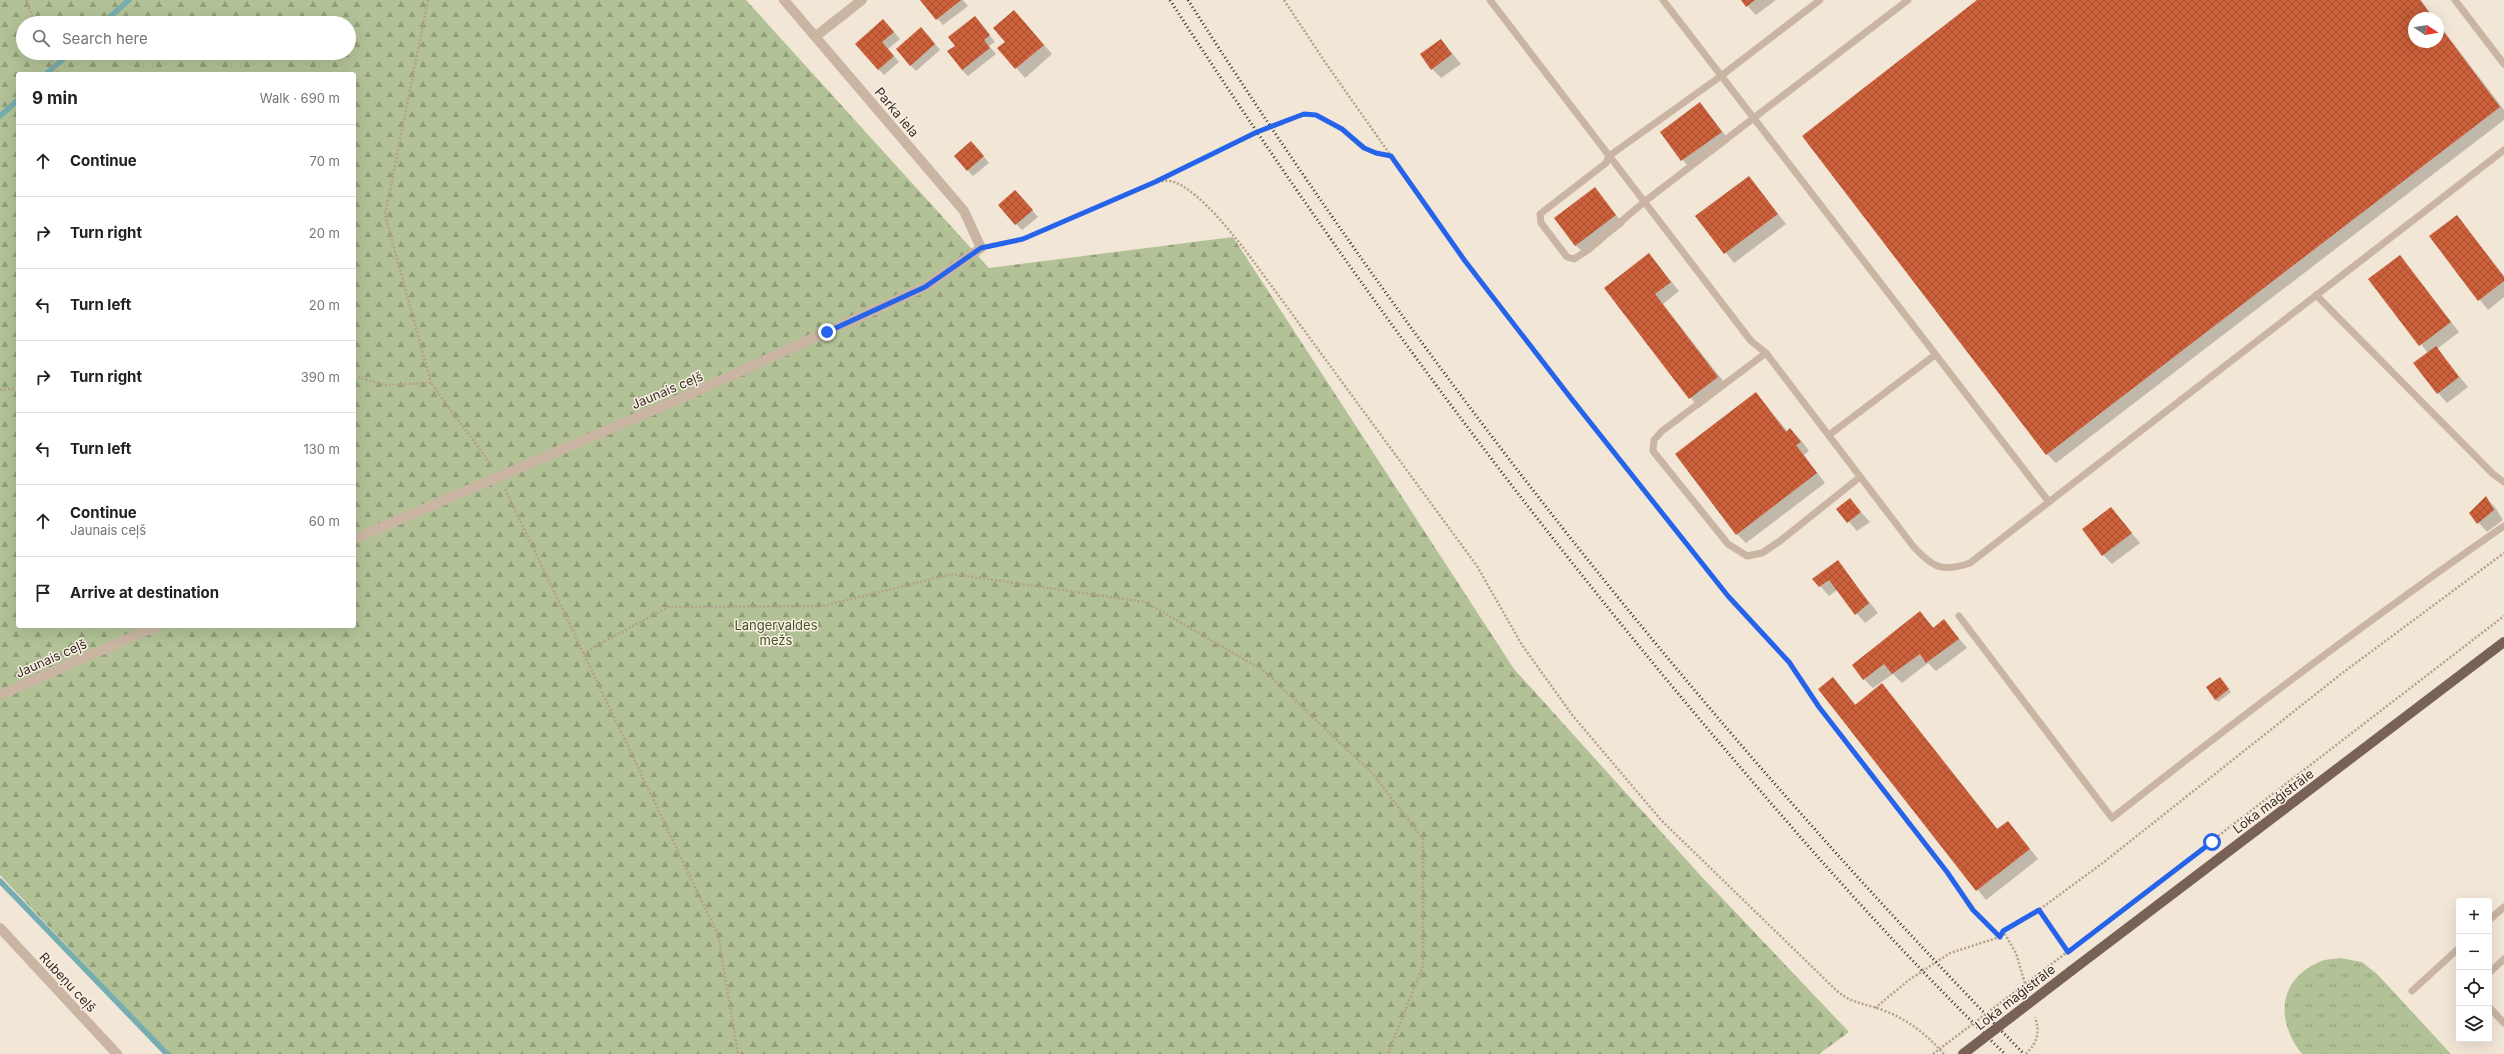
<!DOCTYPE html>
<meta charset="utf-8">
<style>
:root{--surface:#fff;--page:#f2f2f2;--text:#202124;--muted:#757577;--line:#e0e0e0}
body{margin:0;font-family:Inter,sans-serif;background:var(--page);color:var(--text)}
.controls{position:absolute;right:12px;bottom:12px;display:grid;overflow:hidden;border-radius:4px;box-shadow:0 4px 16px #0002}
.controls button{width:36px;height:36px;display:grid;place-items:center;padding:0;border:0;border-bottom:1px solid var(--line);background:var(--surface);color:var(--text);font:20px sans-serif}
.compass{position:absolute;left:2408px;top:12px;width:36px;height:36px;border-radius:50%;background:var(--surface);box-shadow:0 4px 16px #0002;rotate:102deg}
.stop{position:absolute;width:12px;height:12px;margin:-9px;border:3px solid #2563eb;border-radius:50%;background:#fff}
.stop.end{background:#2563eb;border-color:#fff;box-shadow:0 1px 4px #0008}
.list{margin:0;padding:0;list-style:none}
h2{display:flex;justify-content:space-between;align-items:center;height:52px;margin:0;padding:0 16px;font-size:17px}
h2 small{font-size:13px;font-weight:400;color:var(--muted)}
.list li{display:grid;grid-template-columns:26px 1fr auto;gap:12px;align-items:center;box-sizing:border-box;height:72px;padding:0 16px;border-top:1px solid var(--line)}
.list b{display:block;font-size:15px;white-space:nowrap}
.list p{margin:0;font-size:13px;white-space:nowrap;color:var(--muted)}
.list em{font-size:13px;font-style:normal;color:var(--muted)}
.icon{flex:none;width:22px;height:22px;fill:none;stroke:currentColor;stroke-width:2;stroke-linecap:round;stroke-linejoin:round}
.map{position:relative;flex:none;width:2504px;height:1054px;overflow:hidden}
.search{position:absolute;background:var(--surface);box-shadow:0 4px 16px #0002;left:16px;top:16px;width:340px;height:44px;display:flex;align-items:center;gap:10px;box-sizing:border-box;padding:0 14px;border-radius:22px;color:var(--muted);font-size:15px}
.panel{position:absolute;background:var(--surface);box-shadow:0 4px 16px #0002;left:16px;top:72px;width:340px;height:556px;border-radius:4px}
.map>svg:first-child{display:block}
</style>
<div class="map">
<svg width="2504" height="1054" viewBox="0 0 2504 1054">
<defs>
<pattern id="grass-tufts" width="24" height="20" patternUnits="userSpaceOnUse"><rect width="24" height="20" fill="#b2c296"/><path d="M3 7l-1-3M5 7V3M7 7l1-3M15 17l-1-3M17 17v-4M19 17l1-3" fill="none" stroke="#929e7a"/></pattern>
<pattern id="forest-firs" width="22" height="20" patternUnits="userSpaceOnUse"><rect width="22" height="20" fill="#b2c296"/><path d="M5 1l3.5 6h-7zM16 11l3.5 6h-7z" fill="#929e7a"/></pattern>
<pattern id="building-cross-hatch" width="8" height="8" patternUnits="userSpaceOnUse"><rect width="8" height="8" fill="#cc603b"/><path d="M0 0l8 8M0 8l8-8" fill="none" stroke="#a64f31"/></pattern>
</defs>
<rect width="100%" height="100%" fill="#f2e6d7"/>
<path fill="url(#grass-tufts)" d="M2340,958L2362,962L2378,975L2451,1054H2302C2276,1021 2277,981 2319,962C2325,959 2333,959 2340,958Z"/>
<path fill="url(#forest-firs)" fill-rule="evenodd" d="M0,0H746L989,268L1233,237L1514,669L1701,876L1849,1032L1819,1054H169L0,875ZM23,23H349V53H23ZM18,74H354V626H18Z"/>
<g fill="#0003">
<polygon points="921,0 963,0 968,6 943,25"/>
<polygon points="1742,0 1776,0 1756,15"/>
<polygon points="1979,0 2421,0 2434,18 2414,18 2414,42 2438,42 2438,23 2504,110 2504,120 2056,463 2047,454"/>
<polygon points="1014,11 1052,54 1025,78 999,48 1006,42"/>
<polygon points="975,17 995,42 989,46 996,54 968,76 962,70 957,46"/>
<polygon points="889,26 900,39 888,49 899,62 884,75 856,44"/>
<polygon points="927,34 940,50 916,71 910,65"/>
<polygon points="1441,40 1461,64 1441,78 1432,69"/>
<polygon points="1700,103 1730,141 1691,170 1661,132"/>
<polygon points="977,148 989,163 973,176 968,171"/>
<polygon points="1749,177 1786,224 1734,263 1697,216"/>
<polygon points="1595,189 1624,225 1585,254 1575,245"/>
<polygon points="1021,197 1038,217 1022,230 1016,224"/>
<polygon points="2457,216 2504,276 2504,297 2488,310 2430,236"/>
<polygon points="1649,254 1679,291 1663,304 1727,386 1699,408 1605,288"/>
<polygon points="2400,257 2459,332 2437,349 2468,387 2447,403 2438,393 2428,353 2370,280"/>
<polygon points="1756,393 1788,432 1790,430 1800,439 1809,451 1804,455 1825,483 1746,543 1737,534"/>
<polygon points="2486,498 2495,507 2503,520 2487,532 2470,513"/>
<polygon points="1850,500 1870,522 1857,531 1838,509"/>
<polygon points="2111,508 2140,543 2112,564 2103,555"/>
<polygon points="1837,561 1878,613 1865,623 1837,590 1829,596 1814,579"/>
<polygon points="1920,612 1934,628 1944,620 1967,648 1936,671 1928,663 1902,683 1893,674 1873,688 1864,679"/>
<polygon points="1833,678 1856,705 1882,685 1998,830 2008,822 2038,859 1986,900 1819,689"/>
<polygon points="2223,681 2231,692 2218,702 2215,699"/>
</g>
<g fill="none" stroke-linecap="round" stroke-linejoin="round">
<g stroke="#75adb0" stroke-width="5.5">
<polyline points="103,23 129,0"/>
<polyline points="46,74 70,53"/>
<polyline points="0,116 18,100"/>
<polyline points="0,881 167,1054"/>
</g>
</g>
<g fill="url(#building-cross-hatch)">
<polygon points="920,0 961,0 936,20"/>
<polygon points="1741,0 1755,0 1746,7"/>
<polygon points="1977,0 2420,0 2433,18 2414,18 2414,42 2438,42 2438,24 2500,107 2046,455 1802,136"/>
<polygon points="1014,10 1044,45 1015,69 997,48 1005,42 993,28"/>
<polygon points="975,16 990,35 984,40 990,48 962,70 947,51 955,46 948,37"/>
<polygon points="883,19 894,32 882,42 894,56 878,70 855,44"/>
<polygon points="921,27 935,44 910,66 896,49"/>
<polygon points="1441,39 1452,54 1431,70 1420,54"/>
<polygon points="1700,102 1722,132 1681,161 1660,132"/>
<polygon points="971,141 984,156 967,171 954,156"/>
<polygon points="1749,176 1778,214 1724,254 1695,216"/>
<polygon points="1595,187 1616,215 1575,246 1554,218"/>
<polygon points="1015,190 1033,210 1015,225 998,205"/>
<polygon points="2457,215 2504,277 2504,281 2478,301 2429,236"/>
<polygon points="1649,253 1671,282 1655,294 1718,377 1689,399 1604,288"/>
<polygon points="2400,255 2451,322 2419,346 2368,279"/>
<polygon points="2436,346 2459,377 2437,394 2413,363"/>
<polygon points="1756,392 1786,432 1790,428 1801,442 1796,445 1817,473 1736,535 1675,454"/>
<polygon points="2486,496 2494,510 2477,524 2469,513"/>
<polygon points="1850,498 1861,512 1847,523 1836,509"/>
<polygon points="2111,507 2132,533 2102,556 2082,529"/>
<polygon points="1838,560 1869,603 1855,615 1829,580 1819,587 1812,579"/>
<polygon points="1920,611 1933,628 1944,619 1959,639 1926,663 1920,654 1892,674 1884,664 1863,680 1852,665"/>
<polygon points="1833,677 1855,705 1882,683 1997,829 2008,821 2030,849 1976,891 1818,689"/>
<polygon points="2220,677 2229,689 2215,700 2206,687"/>
</g>
<g fill="none" stroke-linecap="round" stroke-linejoin="round">
<g stroke="#b69f8d" stroke-width="2.5" stroke-dasharray="2 2" stroke-linecap="butt">
<polyline points="26,0 35,23"/>
<polyline points="428,0 385,215 431,383"/>
<polyline points="1284,0 1325,62 1465,261 1728,596 1789,662 1819,707 1947,872 1973,910 2000,937"/>
<polyline points="48,53 57,74"/>
<path d="M1158,181C1177,170 1197,163 1216,153C1237,143 1296,109 1317,116C1345,125 1360,153 1391,156"/>
<path d="M994,246L1023,239L1155,182C1162,181 1168,180 1174,182C1200,191 1237,239 1254,262L1477,566L1522,645L1573,716L1661,820L1837,991C1854,1005 1866,1003 1885,1011C1909,1020 1927,1035 1944,1054"/>
<polyline points="354,376 384,385 431,383 492,466"/>
<polyline points="0,390 18,388"/>
<polyline points="505,489 718,935 738,1054"/>
<polyline points="583,653 668,607 823,606 952,574 1145,602 1263,670 1373,774 1423,839 1423,966 1388,1054"/>
<polyline points="2039,910 2068,952"/>
<polyline points="2066,953 2504,616"/>
<polyline points="2026,987 2016,953 2003,931 2032,915 2104,862 2341,674 2504,553"/>
<polyline points="1875,1008 1909,980 1950,953 2000,937 2003,932"/>
<path d="M2026,1054C2038,1041 2040,1033 2035,1017"/>
</g>
<g stroke="#cab5a3" stroke-width="7">
<path d="M1490,0L1751,341L1766,353L1913,546C1932,567 1942,573 1970,563L2504,150"/>
<polyline points="1663,0 2049,502"/>
<polyline points="1820,0 1721,76 1609,156 1606,163 1540,214 1541,223 1567,257 1574,259 1588,250 1644,202 1908,0"/>
<polyline points="2455,0 2504,64"/>
<polyline points="2316,295 2493,474 2504,482"/>
<polyline points="1766,353 1662,431 1654,440 1653,451 1728,544 1747,556 1762,553 1780,541 1860,477"/>
<polyline points="1829,435 1935,355"/>
<path d="M1959,616L2112,818C2240,717 2370,619 2504,526"/>
<polyline points="2489,920 2504,907"/>
<polyline points="2489,973 2504,959"/>
<polyline points="2412,991 2459,948"/>
<polyline points="2489,1007 2504,1023"/>
</g>
<g stroke="#cab5a3" stroke-width="10">
<polyline points="816,36 862,0"/>
<polyline points="354,539 684,397 925,287 981,248 964,211 784,0"/>
<polyline points="0,695 157,626"/>
<polyline points="0,928 117,1054"/>
</g>
<polyline stroke="#786155" stroke-width="10" points="2071,971 2504,642"/>
<g stroke="#352a25" stroke-width="3" stroke-dasharray="1 3" stroke-linecap="butt">
<path d="M1170,0C1329,247 1503,484 1691,709C1791,828 1893,946 2005,1054"/>
<path d="M1188,0C1429,379 1711,733 2024,1054"/>
</g>
<polyline stroke="#b69f8d" stroke-width="2.5" stroke-dasharray="2 2" stroke-linecap="butt" points="1933,1054 2066,953"/>
<polyline stroke="#786155" stroke-width="10" points="1963,1054 2071,971"/>
</g>
<g fill="none" stroke-linecap="round" stroke-linejoin="round">
<polyline stroke="#2563eb" stroke-width="5" points="827,332 925,287 981,248 1023,239 1155,182 1257,132 1296,117 1304,114 1316,115 1342,129 1364,148 1376,153 1391,156 1465,261 1570,397 1728,596 1789,662 1819,707 1947,872 1973,910 2000,937 2003,931 2039,910 2068,952 2212,842"/>
</g>
<g text-anchor="middle" dominant-baseline="central" stroke-width="3" stroke-linejoin="round" paint-order="stroke">
<g font-size="13" fill="#352a25" stroke="#faf0e3">
<text transform="translate(897 112) rotate(50)">Parka iela</text>
<text transform="translate(667 390) rotate(-23)">Jaunais ceļš</text>
<text transform="translate(51 658) rotate(-24)">Jaunais ceļš</text>
<text transform="translate(2273 801) rotate(-37)">Loka maģistrāle</text>
<text transform="translate(68 982) rotate(47)">Rubeņu ceļš</text>
<text transform="translate(2015 997) rotate(-38)">Loka maģistrāle</text>
</g>
<g font-size="13" fill="#435428" stroke="#faf0e3">
<text x="776" y="625">Langervaldes<tspan x="776" dy="15">mežs</tspan></text>
</g>
</g>
</svg>
<div class="controls">
<button>+</button>
<button>−</button>
<button><svg class="icon" aria-label="locate" viewBox="0 0 24 24"><circle cx="12" cy="12" r="6"/><path d="M12 2v4M12 18v4M2 12h4M18 12h4"/></svg></button>
<button><svg class="icon" aria-label="layers" viewBox="0 0 24 24"><path d="M12 4l9 5-9 5-9-5zM3 14l9 5 9-5"/></svg></button>
</div>
<svg class="compass" viewBox="-18 -18 36 36"><path d="M0-13l5 13h-10z" fill="#e53935"/><path d="M0 13l5-13h-10z" fill="#757577"/></svg>
<div class="stop" style="left:2212px;top:842px"></div>
<div class="stop end" style="left:827px;top:332px"></div>
<div class="search"><svg class="icon" aria-label="search" viewBox="0 0 24 24"><circle cx="10" cy="10" r="6"/><path d="M15 15l6 6"/></svg>Search here</div>
<section class="panel">
<h2>9 min<small>Walk · 690 m</small></h2>
<ul class="list">
<li><svg class="icon" aria-label="ahead" viewBox="0 0 24 24"><path d="M12 20V5M6 11l6-6 6 6"/></svg><div><b>Continue</b></div><em>70 m</em></li>
<li><svg class="icon" aria-label="right" viewBox="0 0 24 24"><path d="M7 20v-9h11M14 6l5 5-5 5"/></svg><div><b>Turn right</b></div><em>20 m</em></li>
<li><svg class="icon" aria-label="left" viewBox="0 0 24 24"><path d="M17 20v-9H6M10 6l-5 5 5 5"/></svg><div><b>Turn left</b></div><em>20 m</em></li>
<li><svg class="icon" aria-label="right" viewBox="0 0 24 24"><path d="M7 20v-9h11M14 6l5 5-5 5"/></svg><div><b>Turn right</b></div><em>390 m</em></li>
<li><svg class="icon" aria-label="left" viewBox="0 0 24 24"><path d="M17 20v-9H6M10 6l-5 5 5 5"/></svg><div><b>Turn left</b></div><em>130 m</em></li>
<li><svg class="icon" aria-label="ahead" viewBox="0 0 24 24"><path d="M12 20V5M6 11l6-6 6 6"/></svg><div><b>Continue</b><p>Jaunais ceļš</p></div><em>60 m</em></li>
<li><svg class="icon" aria-label="arrive" viewBox="0 0 24 24"><path d="M6 21V4h12l-3 4 3 4H6"/></svg><div><b>Arrive at destination</b></div></li>
</ul>
</section>
</div>
